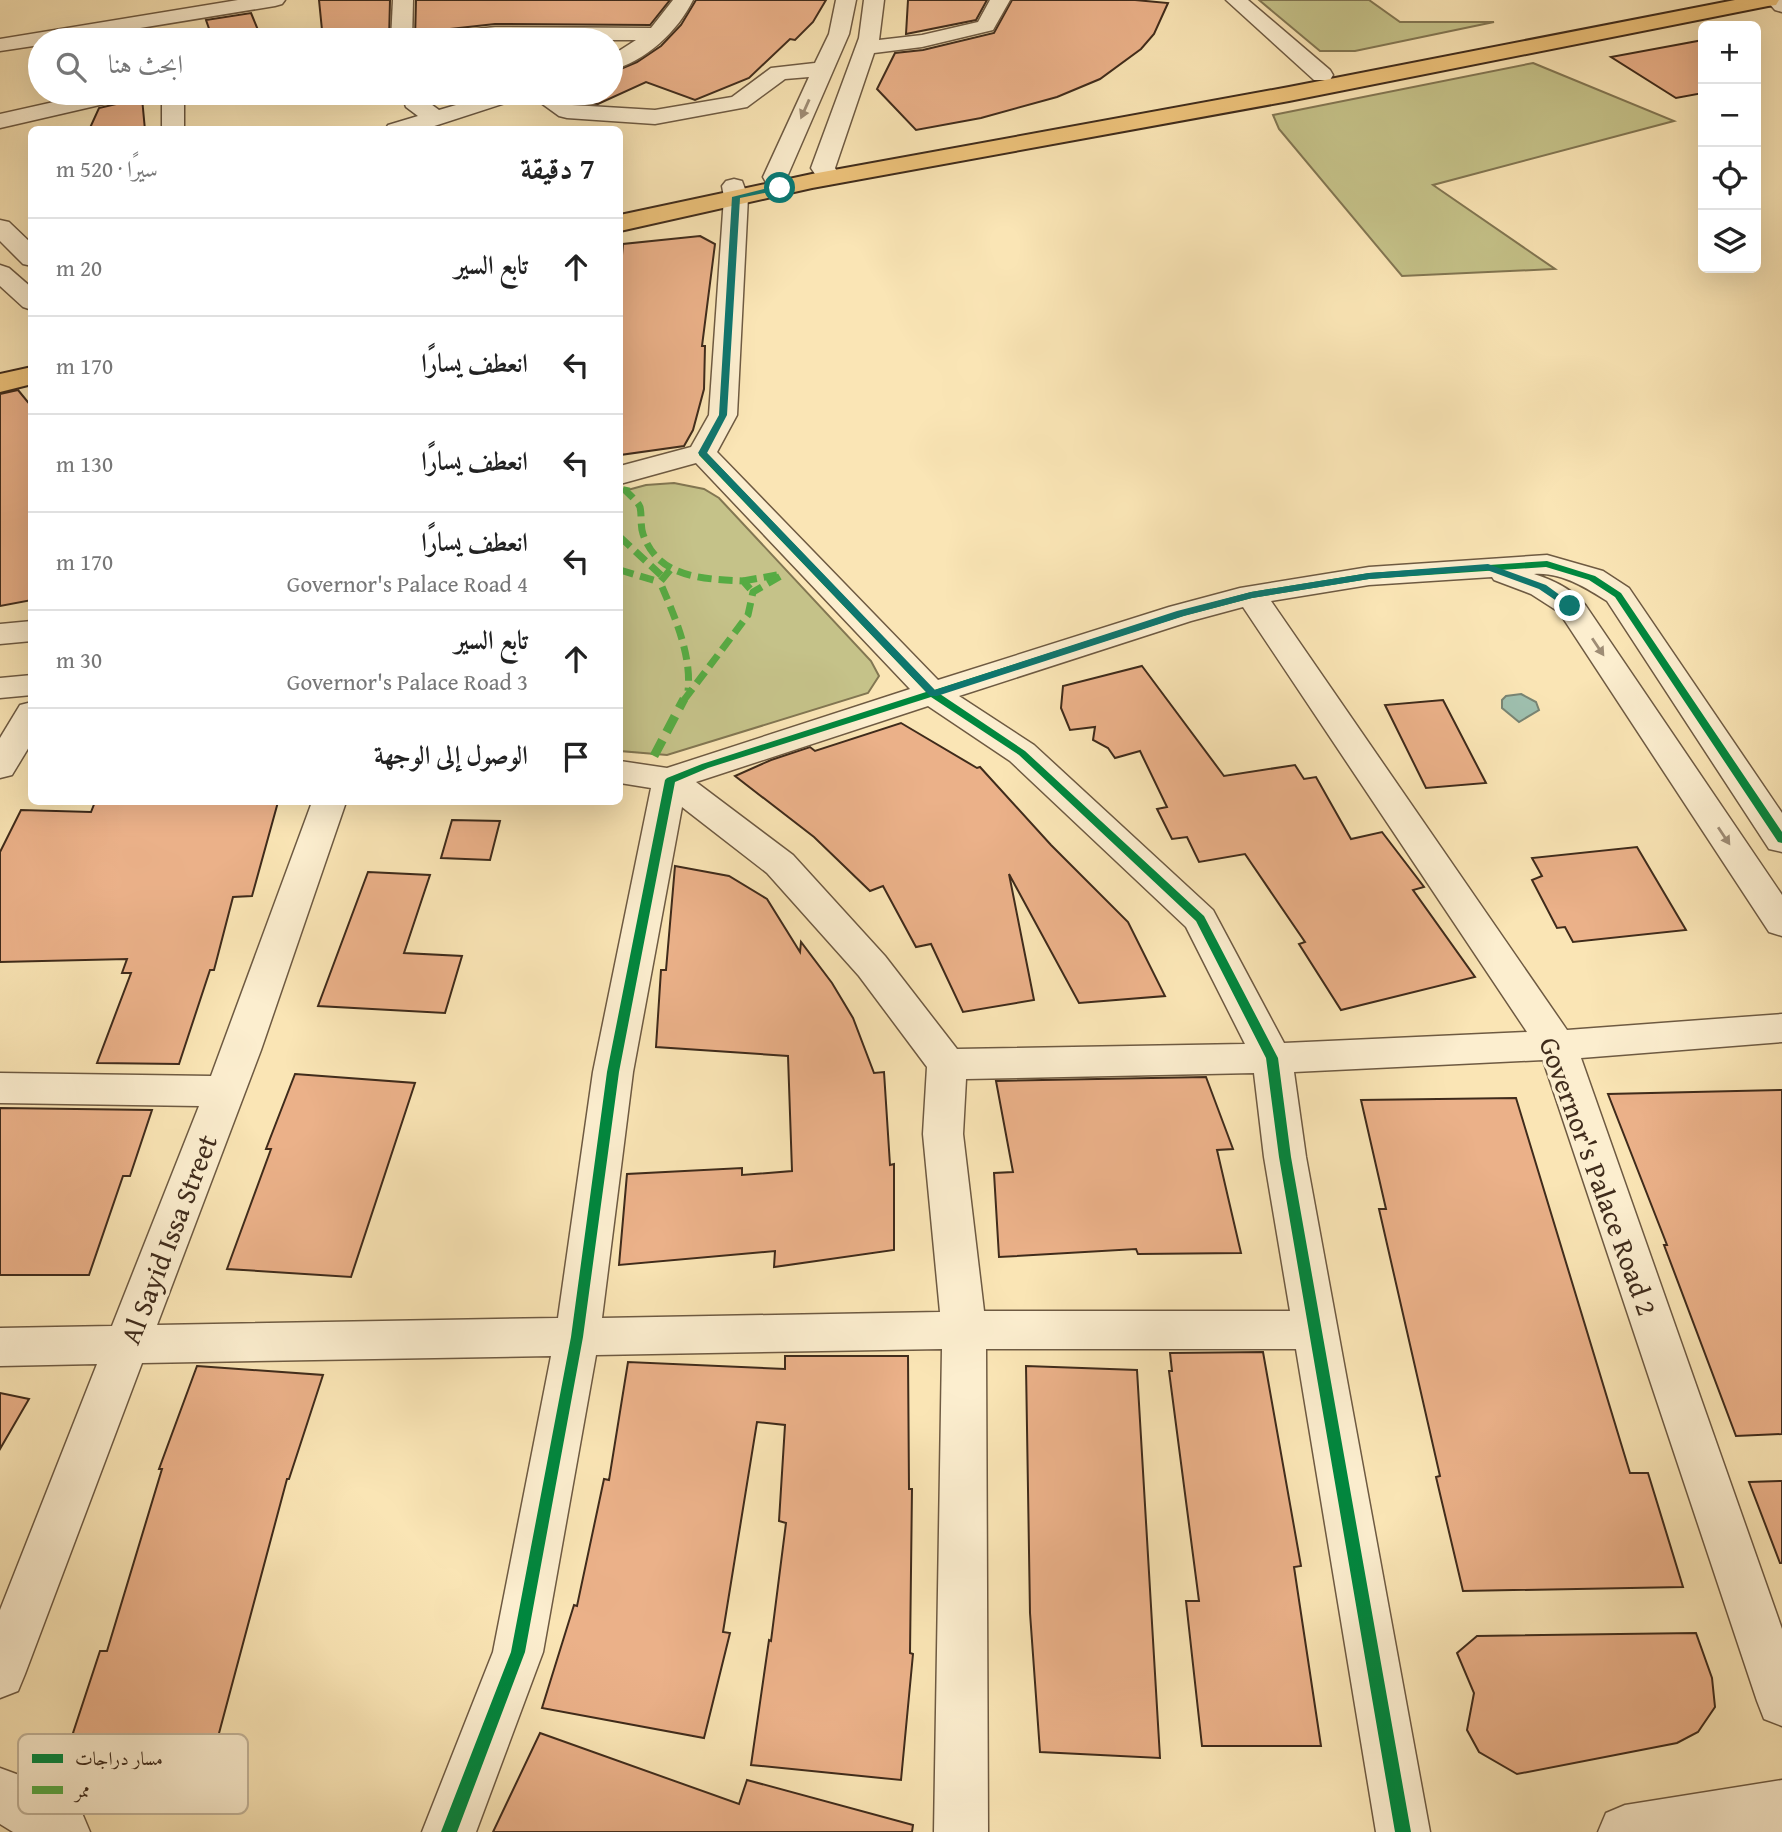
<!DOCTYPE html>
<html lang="ar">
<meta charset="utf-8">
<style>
:root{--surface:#fff;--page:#f6f6f6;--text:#222;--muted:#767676;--line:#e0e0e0}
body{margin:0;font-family:"Gentium Book Plus",Amiri,serif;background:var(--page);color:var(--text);direction:rtl}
.controls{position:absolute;right:21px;top:21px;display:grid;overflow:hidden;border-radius:10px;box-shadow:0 7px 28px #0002}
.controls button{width:63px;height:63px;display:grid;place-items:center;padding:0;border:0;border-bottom:2px solid var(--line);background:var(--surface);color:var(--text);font:35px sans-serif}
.stop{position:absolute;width:21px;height:21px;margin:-16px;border:5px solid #0f766e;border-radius:50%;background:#fff}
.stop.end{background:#0f766e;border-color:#fff;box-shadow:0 2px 7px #0008}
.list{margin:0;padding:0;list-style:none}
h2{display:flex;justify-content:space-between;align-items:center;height:91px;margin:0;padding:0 28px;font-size:30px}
h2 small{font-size:23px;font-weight:400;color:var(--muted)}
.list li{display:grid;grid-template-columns:46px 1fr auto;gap:21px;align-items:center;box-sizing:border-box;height:98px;padding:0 28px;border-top:2px solid var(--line)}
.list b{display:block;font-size:26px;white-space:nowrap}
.list p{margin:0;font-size:23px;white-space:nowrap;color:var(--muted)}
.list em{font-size:23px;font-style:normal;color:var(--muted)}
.icon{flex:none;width:38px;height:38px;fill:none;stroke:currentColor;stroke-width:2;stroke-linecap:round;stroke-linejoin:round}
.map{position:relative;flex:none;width:1782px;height:1832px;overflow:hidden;direction:ltr}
.search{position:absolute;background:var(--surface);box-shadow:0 7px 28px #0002;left:28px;top:28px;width:595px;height:77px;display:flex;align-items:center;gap:18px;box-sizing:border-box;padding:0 24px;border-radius:38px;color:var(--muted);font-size:26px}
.panel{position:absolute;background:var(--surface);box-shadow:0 7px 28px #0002;left:28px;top:126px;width:595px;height:679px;border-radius:10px;direction:rtl}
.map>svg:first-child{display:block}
</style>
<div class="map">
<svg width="1782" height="1832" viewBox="0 0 1782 1832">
<rect width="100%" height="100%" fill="#fae5b5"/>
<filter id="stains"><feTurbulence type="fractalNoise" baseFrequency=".00286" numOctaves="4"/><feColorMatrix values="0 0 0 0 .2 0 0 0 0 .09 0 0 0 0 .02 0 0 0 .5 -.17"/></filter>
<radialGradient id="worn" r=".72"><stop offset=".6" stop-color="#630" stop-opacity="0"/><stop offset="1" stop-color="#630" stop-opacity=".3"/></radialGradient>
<g fill="#c5c289" stroke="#827652" stroke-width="2">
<polygon points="1259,0 1369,0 1400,22 1494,22 1355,51 1320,51"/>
<polygon points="1533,63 1674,121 1433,185 1555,269 1402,276 1279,129 1273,115"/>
<polygon points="674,483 704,489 719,498 871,661 879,676 868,693 667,755 620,751 620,492 646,485"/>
</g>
<polygon fill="#9ebfae" stroke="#788473" stroke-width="2" points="1521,694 1536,702 1539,710 1519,722 1502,708 1502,700 1506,696"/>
<g fill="#ebb189" stroke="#3f2b1b" stroke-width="2">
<polygon points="319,0 390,0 389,40 381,40 380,33 323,40"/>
<polygon points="416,0 670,0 650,25 495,24 432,31 415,40"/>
<polygon points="696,0 826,0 813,22 795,40 790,39 749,78 695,100 646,82 598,104 573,102 566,98 576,93 611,93 611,73 637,62 661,46 681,25"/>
<polygon points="908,0 987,0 976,20 906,34"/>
<polygon points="1012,0 1135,0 1168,3 1154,34 1141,49 1100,79 1057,97 981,118 916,130 877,89 895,53 923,50 994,33"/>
<polygon points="251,13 258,30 251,31 256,40 213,40 206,20"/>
<polygon points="1703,40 1703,93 1676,98 1611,57"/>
<polygon points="142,98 145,130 89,130 99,108"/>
<polygon points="700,236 715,244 702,346 705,346 704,389 693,430 684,446 620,455 620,278 623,244"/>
<polygon points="18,390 32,407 32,600 0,606 0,394"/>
<polygon points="1142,666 1224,776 1295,765 1304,779 1316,777 1351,839 1382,832 1424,887 1413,890 1475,977 1341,1010 1299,944 1305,942 1245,854 1199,862 1187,837 1172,839 1157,809 1167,807 1140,751 1115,758 1108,748 1093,740 1095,727 1070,730 1061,708 1063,686"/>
<polygon points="1443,700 1486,783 1426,788 1385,705"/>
<polygon points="901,723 977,768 980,767 1051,845 1128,922 1165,996 1079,1003 1009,874 1034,1000 963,1012 931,944 916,947 883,886 870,891 814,837 735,776 771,760 810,747 815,751"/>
<polygon points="95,802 278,802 252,896 233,897 214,970 210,970 179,1064 97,1063 131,973 122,973 127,959 0,962 0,852 21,810 91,812"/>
<polygon points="452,820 500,821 490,860 441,858"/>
<polygon points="1637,847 1686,930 1573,942 1565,927 1557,928 1532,880 1542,876 1532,858"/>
<polygon points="675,866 729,876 767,899 800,952 801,942 832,983 853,1018 874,1073 884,1072 890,1165 894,1164 894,1250 774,1267 775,1251 619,1265 627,1174 742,1168 742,1175 792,1171 788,1056 656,1047 661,970 666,970"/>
<polygon points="368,872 430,875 404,953 462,956 445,1013 318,1006"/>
<polygon points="295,1074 415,1083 351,1277 227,1269 271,1149 266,1149"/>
<polygon points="1206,1077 1233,1149 1217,1150 1241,1253 1138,1254 1136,1249 999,1257 994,1173 1013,1172 996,1081"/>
<polygon points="1782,1090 1782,1434 1736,1436 1664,1245 1667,1245 1608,1094"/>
<polygon points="1516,1098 1630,1473 1648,1473 1683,1587 1463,1591 1436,1477 1440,1476 1379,1209 1386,1209 1361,1100"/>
<polygon points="0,1108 152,1110 130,1176 123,1176 89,1275 0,1275"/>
<polygon points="1263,1352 1301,1566 1294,1567 1321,1746 1202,1746 1186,1601 1199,1601 1169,1371 1172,1371 1170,1353"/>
<polygon points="785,1356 908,1356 909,1489 912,1489 910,1653 913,1654 901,1780 751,1765 769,1640 771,1641 786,1523 779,1521 785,1425 757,1422 723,1632 730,1633 704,1738 542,1708 574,1605 577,1606 604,1479 609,1480 628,1362 785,1369"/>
<polygon points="197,1366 323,1375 289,1479 287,1479 199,1808 73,1733 100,1651 107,1651 162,1469 159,1469"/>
<polygon points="1026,1366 1137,1370 1160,1758 1040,1752 1030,1613"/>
<polygon points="0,1393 29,1399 0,1449"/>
<polygon points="1782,1481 1782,1563 1780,1563 1749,1482"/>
<polygon points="1696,1633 1712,1678 1715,1707 1698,1732 1677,1743 1517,1774 1479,1752 1467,1730 1474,1693 1457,1653 1477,1636"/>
<polygon points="540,1733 739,1804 747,1780 913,1825 912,1832 493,1832"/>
</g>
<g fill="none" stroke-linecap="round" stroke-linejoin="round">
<defs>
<g id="minor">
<polygon points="238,0 285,0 282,4 275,6 67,40 40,40 40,45 0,51 0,39"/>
<polygon points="393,0 413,0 412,40 391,40"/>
<path d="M673,0H693C678,31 645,62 611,70V56L636,40H421L425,36L432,34L495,27L651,28Z"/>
<polygon points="836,0 856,0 849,34 787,177 792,188 788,193 772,193 763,177 809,77 785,79 747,107 655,124 567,118 559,116 530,95 422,130 385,130 388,125 418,116 406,107 401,93 423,93 424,99 439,110 497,93 554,93 572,105 655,110 732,97 771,68 815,63 829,34"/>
<polygon points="864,0 884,0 879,40 922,35 978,22 990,0 1010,0 993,30 922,47 874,53 835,168 841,178 837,183 821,183 811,168 859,38"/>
<polygon points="1226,0 1248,0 1330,70 1333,75 1330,80 1314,80"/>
<polygon points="1766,0 1782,0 1782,12 1775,10"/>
<polygon points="94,93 133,93 130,98 0,128 0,114"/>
<rect x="162" y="93" width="22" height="37"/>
<path d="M734,179L742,181L748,197L737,415L717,452L938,680L1169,607L1240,588L1369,567L1547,555L1603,571L1629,588L1782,813V852L1769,849L1607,601C1585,587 1561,572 1534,574C1553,580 1574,590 1586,606L1782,895V936L1769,932L1559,612L1531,594L1494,580L1492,577L1369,585L1271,601L1567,1030L1782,1014V1042L1581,1058L1782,1629V1726L1764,1719L1757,1701L1543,1060L1294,1072L1306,1157L1430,1832H1376L1296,1349H986L988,1832H934L942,1349L596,1355L543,1652L476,1832H422L493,1652L551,1356L142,1363L25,1674L18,1691L0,1698V1610L97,1364L0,1366V1328L112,1326L199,1106L0,1103V1073L211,1076L312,802H346L261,1050L157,1325L558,1318L593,1072L651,788L620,783V761L667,768L910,689L696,463L620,484V466L691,447L709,415L724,197L722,186L726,181ZM1243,607L1527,1032L1284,1043L1213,910L1034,745L959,696L1191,621ZM928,706L1010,761L1186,927L1245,1044L957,1049L885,956L793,855L696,782ZM682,807L767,873L859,976L927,1067L923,1134L940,1312L602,1318L633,1072ZM1254,1073L1264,1157L1290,1311H984L963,1134L966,1079Z"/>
<polygon points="0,220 9,222 32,244 32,266 23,264 0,241"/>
<polygon points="0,265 9,268 32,288 32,310 23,307 0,286"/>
<polygon points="32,621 32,641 0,644 0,624"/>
<polygon points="32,675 32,695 0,698 0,678"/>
<polygon points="32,702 32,742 12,775 0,778 0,738 20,705"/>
<polygon points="0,1768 19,1775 82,1813 90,1832 13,1832 0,1824"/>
<polygon points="1782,1780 1782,1832 1598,1832 1606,1813 1625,1805"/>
</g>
<g id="major">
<polygon points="1735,0 1779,0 1776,5 1768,6 1289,101 812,188 620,231 620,215 812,174 1289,87"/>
<polygon points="32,367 32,384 0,392 0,374"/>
</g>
</defs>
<use href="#minor" stroke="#6e5a42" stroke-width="3"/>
<use href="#major" stroke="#3f2b1b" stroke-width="4"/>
<use href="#minor" fill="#fceecf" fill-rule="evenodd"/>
<use href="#major" fill="#edc27a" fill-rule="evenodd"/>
<g stroke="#56ab43" stroke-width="7" stroke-dasharray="14 7" stroke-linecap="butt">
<path d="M627,487L626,491C630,495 638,502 640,507C642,516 640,525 643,534C658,578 703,579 743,581L753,592"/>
<polyline points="620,537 664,578"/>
<polyline points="620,570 660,582"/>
<path d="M670,570L660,582C674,615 692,655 688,691"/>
<polyline points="743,581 777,575"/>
<polyline points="684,700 748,615 753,592 784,574"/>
</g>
<polyline stroke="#56ab43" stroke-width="9" stroke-dasharray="18 9" stroke-linecap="butt" points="654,756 684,699"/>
<defs>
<polygon id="cycleway" points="699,451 705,451 934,690 1177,612 1251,592 1369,573 1547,561 1595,576 1621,593 1782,832 1782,843 1778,842 1615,597 1589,580 1546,567 1369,579 1252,598 1183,616 940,694 1025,751 1204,916 1278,1058 1291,1157 1411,1832 1395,1832 1279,1157 1266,1058 1196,921 1019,755 931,697 708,768 675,782 619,1072 583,1337 525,1652 457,1832 441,1832 511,1652 571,1337 607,1072 665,780 667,778 702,764 926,692 699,455"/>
</defs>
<use href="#cycleway" stroke="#fceecf" stroke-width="5"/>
<use href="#cycleway" fill="#00873e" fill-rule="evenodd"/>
</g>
<defs><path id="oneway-solid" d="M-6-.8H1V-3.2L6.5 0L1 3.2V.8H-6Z" transform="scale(1.75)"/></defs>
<g fill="#9e8c75">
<use href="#oneway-solid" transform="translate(805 109) rotate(114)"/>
<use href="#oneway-solid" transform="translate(1598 647) rotate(56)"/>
<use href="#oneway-solid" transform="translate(1724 836) rotate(56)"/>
</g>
<polygon fill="#0f766e" points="780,185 783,189 740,198 727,415 707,453 935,690 1177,611 1251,592 1369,573 1488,564 1546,585 1575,606 1567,608 1539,589 1487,570 1369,579 1252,598 1184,616 937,696 930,696 698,453 719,415 732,197"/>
<g text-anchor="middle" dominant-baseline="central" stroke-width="7" stroke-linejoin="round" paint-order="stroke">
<g font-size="28" fill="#3f2b1b" stroke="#fceecf">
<text transform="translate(1599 1176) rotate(70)">Governor's Palace Road 2</text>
<text transform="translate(168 1239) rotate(-69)">Al Sayid Issa Street</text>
</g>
</g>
<rect x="18" y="1734" width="230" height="80" rx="10" fill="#fceecf" stroke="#c3b499" stroke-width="2"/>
<rect x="32" y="1754" width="31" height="9" fill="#00873e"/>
<rect x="32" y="1786" width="31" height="8" fill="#56ab43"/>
<g font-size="19" fill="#3f2b1b">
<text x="75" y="1765">مسار دراجات</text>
<text x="75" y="1797">ممر</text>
</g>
<rect width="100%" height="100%" filter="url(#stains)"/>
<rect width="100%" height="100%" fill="url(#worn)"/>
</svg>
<div class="controls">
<button>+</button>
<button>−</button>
<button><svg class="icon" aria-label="locate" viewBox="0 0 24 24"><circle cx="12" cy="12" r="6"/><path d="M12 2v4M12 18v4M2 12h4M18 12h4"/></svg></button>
<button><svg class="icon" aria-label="layers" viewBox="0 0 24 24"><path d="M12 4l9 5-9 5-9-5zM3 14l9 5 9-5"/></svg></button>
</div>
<div class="stop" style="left:780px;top:188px"></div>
<div class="stop end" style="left:1570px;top:606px"></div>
<div class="search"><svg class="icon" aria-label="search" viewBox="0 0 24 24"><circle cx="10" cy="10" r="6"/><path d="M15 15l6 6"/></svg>ابحث هنا</div>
<section class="panel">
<h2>7 دقيقة<small>سيرًا · 520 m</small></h2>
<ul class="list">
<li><svg class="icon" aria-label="ahead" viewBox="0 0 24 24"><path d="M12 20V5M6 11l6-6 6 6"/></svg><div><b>تابع السير</b></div><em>20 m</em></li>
<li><svg class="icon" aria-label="left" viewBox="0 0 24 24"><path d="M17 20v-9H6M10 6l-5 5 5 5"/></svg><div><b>انعطف يسارًا</b></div><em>170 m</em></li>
<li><svg class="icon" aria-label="left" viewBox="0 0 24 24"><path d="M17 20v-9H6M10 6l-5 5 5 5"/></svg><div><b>انعطف يسارًا</b></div><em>130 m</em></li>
<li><svg class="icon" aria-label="left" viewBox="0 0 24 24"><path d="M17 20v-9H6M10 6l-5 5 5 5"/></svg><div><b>انعطف يسارًا</b><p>Governor's Palace Road 4</p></div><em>170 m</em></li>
<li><svg class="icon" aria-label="ahead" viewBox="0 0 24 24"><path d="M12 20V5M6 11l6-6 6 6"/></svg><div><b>تابع السير</b><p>Governor's Palace Road 3</p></div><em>30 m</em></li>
<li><svg class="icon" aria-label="arrive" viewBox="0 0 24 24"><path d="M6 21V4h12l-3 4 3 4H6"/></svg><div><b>الوصول إلى الوجهة</b></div></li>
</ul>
</section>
</div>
